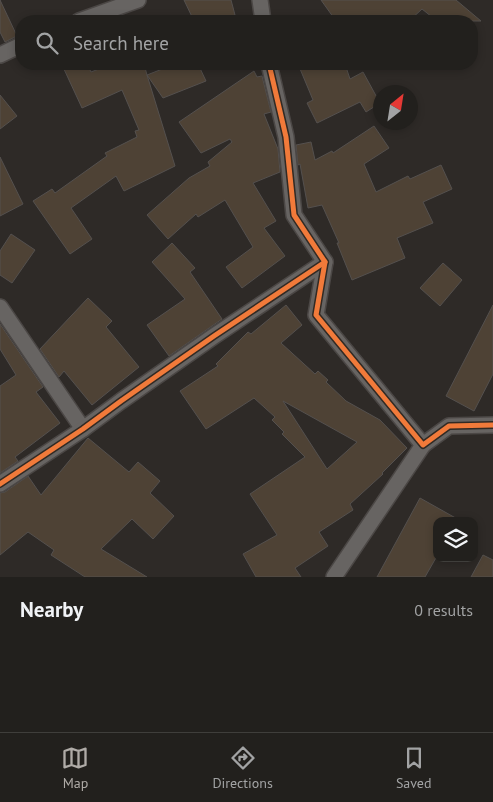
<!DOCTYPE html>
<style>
:root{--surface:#22201d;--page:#2e2d2a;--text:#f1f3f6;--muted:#a2a3a4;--line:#3f3e3b;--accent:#afaba7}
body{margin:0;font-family:"PT Sans",sans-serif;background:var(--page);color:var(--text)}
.controls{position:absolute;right:15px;bottom:15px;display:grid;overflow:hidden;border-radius:10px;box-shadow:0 2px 8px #0003}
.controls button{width:45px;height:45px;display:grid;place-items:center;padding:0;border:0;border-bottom:1px solid var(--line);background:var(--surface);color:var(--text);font:25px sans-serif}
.compass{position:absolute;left:373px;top:85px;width:45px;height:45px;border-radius:50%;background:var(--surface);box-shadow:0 2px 8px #0003;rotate:30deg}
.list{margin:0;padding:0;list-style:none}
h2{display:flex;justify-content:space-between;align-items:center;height:65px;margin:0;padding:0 20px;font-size:21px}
h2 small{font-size:16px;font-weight:400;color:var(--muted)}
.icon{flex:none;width:28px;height:28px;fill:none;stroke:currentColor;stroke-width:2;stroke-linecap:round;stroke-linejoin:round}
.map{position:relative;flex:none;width:493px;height:577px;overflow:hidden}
.search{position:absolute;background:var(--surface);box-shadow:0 2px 8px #0003;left:15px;right:15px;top:15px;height:55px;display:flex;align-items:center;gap:12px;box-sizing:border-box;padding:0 18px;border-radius:20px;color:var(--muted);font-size:19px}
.sheet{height:155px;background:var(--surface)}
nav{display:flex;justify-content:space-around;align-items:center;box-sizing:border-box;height:70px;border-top:1px solid var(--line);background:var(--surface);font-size:14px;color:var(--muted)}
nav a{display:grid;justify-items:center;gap:2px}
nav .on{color:var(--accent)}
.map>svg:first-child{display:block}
</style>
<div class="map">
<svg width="493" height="577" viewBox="0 0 493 577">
<rect width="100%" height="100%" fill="#2e2a27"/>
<g fill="#4e4235" stroke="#54504e" fill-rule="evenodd">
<polygon points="0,0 17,36 5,42 0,32"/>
<polygon points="184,0 231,0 235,15 214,21 194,21"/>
<polygon points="321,0 456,0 481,21 437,21 422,9 409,21 336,21"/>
<polygon points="71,64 87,64 91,72 112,64 144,64 147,75 175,64 198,64 206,81 163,98 147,75 175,166 124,191 116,176 71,208 92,239 70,254 33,201 52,189 55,193 107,156 105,153 137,137 135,131 139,130 122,90 82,108 63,67"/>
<polygon points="298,64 345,64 350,79 363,72 380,103 366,112 360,102 317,123 307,103 313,100"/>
<polygon points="254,71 257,77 262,76 271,112 264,114 278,149 280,172 253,183 276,221 264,228 285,256 242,288 226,267 253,247 225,200 198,217 196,214 168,239 147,215 189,178 210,166 208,162 232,142 230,139 201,153 179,122"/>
<polygon points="0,95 17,116 0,129"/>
<polygon points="374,126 389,148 364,164 376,192 408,176 410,179 441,165 452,189 423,202 433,223 397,238 405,258 352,280 337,243 339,243 322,205 308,208 300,164 298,165 296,145 311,142 315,160 332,151 333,153"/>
<polygon points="0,157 23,204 0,216"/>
<polygon points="11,234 35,250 12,283 0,275 0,251"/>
<polygon points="172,243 195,268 190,272 222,319 169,356 147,325 185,299 152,262"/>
<polygon points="443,263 462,280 440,306 420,288"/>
<polygon points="88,298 112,321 106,327 139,367 92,405 64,371 59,377 40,349"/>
<path d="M286,305L302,325L281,343L315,374L318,371L328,380L326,382L346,401L380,420L407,448L382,473L383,474L350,504L353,510L319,532L328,546L295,568L301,577H256L243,554L277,535L250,494L305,457L282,434L284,432L272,420L275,417L254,398L206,429L180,391L218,366L216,364L248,332L251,334ZM283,401L357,442L327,469Z"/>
<polygon points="493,305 493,374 474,411 446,396"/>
<polygon points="0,324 43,387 36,392 60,423 15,457 18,461 0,473 0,386 16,375 0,349"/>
<polygon points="88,438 129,472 138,462 160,481 150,493 174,516 153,539 132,519 101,549 147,577 85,577 51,555 54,550 28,532 0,555 0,493 5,492 28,476 41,495"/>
<polygon points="420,498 461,521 437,521 437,556 425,577 377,577"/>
<polygon points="483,555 493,560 493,577 471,577"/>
</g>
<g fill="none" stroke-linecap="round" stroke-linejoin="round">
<defs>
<g id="street">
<polyline points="260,0 263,21"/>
<polyline points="79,21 138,0"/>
<polyline points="0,55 21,45"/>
<polyline points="269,64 286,137 294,215 325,262 316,315 423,445 449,426 493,425"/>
<polyline points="0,307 83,429"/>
<polyline points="0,484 83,429 121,401 214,336 325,262"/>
<polyline points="334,577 423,445"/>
</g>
</defs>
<use href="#street" stroke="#4b4745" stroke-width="18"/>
<use href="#street" stroke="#676462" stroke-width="15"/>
<defs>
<g id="cycleway">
<polyline points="269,64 286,137 294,215 325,262 316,315 423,445 449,426 493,425"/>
<polyline points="0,484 83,429 121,401 214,336 325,262"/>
</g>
</defs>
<use href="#cycleway" stroke="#312a24" stroke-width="8"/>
<use href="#cycleway" stroke="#f17a3a" stroke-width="5"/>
</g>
</svg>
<div class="controls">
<button><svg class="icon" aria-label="layers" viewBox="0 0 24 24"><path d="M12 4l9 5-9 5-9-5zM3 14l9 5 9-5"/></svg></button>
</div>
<svg class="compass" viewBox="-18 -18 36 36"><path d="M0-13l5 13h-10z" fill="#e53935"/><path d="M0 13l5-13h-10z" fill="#a2a3a4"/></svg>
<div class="search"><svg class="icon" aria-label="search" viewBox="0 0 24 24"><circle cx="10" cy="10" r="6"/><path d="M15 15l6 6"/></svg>Search here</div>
</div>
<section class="sheet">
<h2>Nearby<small>0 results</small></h2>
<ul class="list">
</ul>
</section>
<nav>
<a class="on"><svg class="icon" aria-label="map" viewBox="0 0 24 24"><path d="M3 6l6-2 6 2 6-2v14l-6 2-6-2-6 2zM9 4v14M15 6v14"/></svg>Map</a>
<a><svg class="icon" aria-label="directions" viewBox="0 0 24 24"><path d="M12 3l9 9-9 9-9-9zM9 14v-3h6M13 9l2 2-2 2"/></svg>Directions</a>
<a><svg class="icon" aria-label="saved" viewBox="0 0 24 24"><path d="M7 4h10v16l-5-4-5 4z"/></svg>Saved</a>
</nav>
